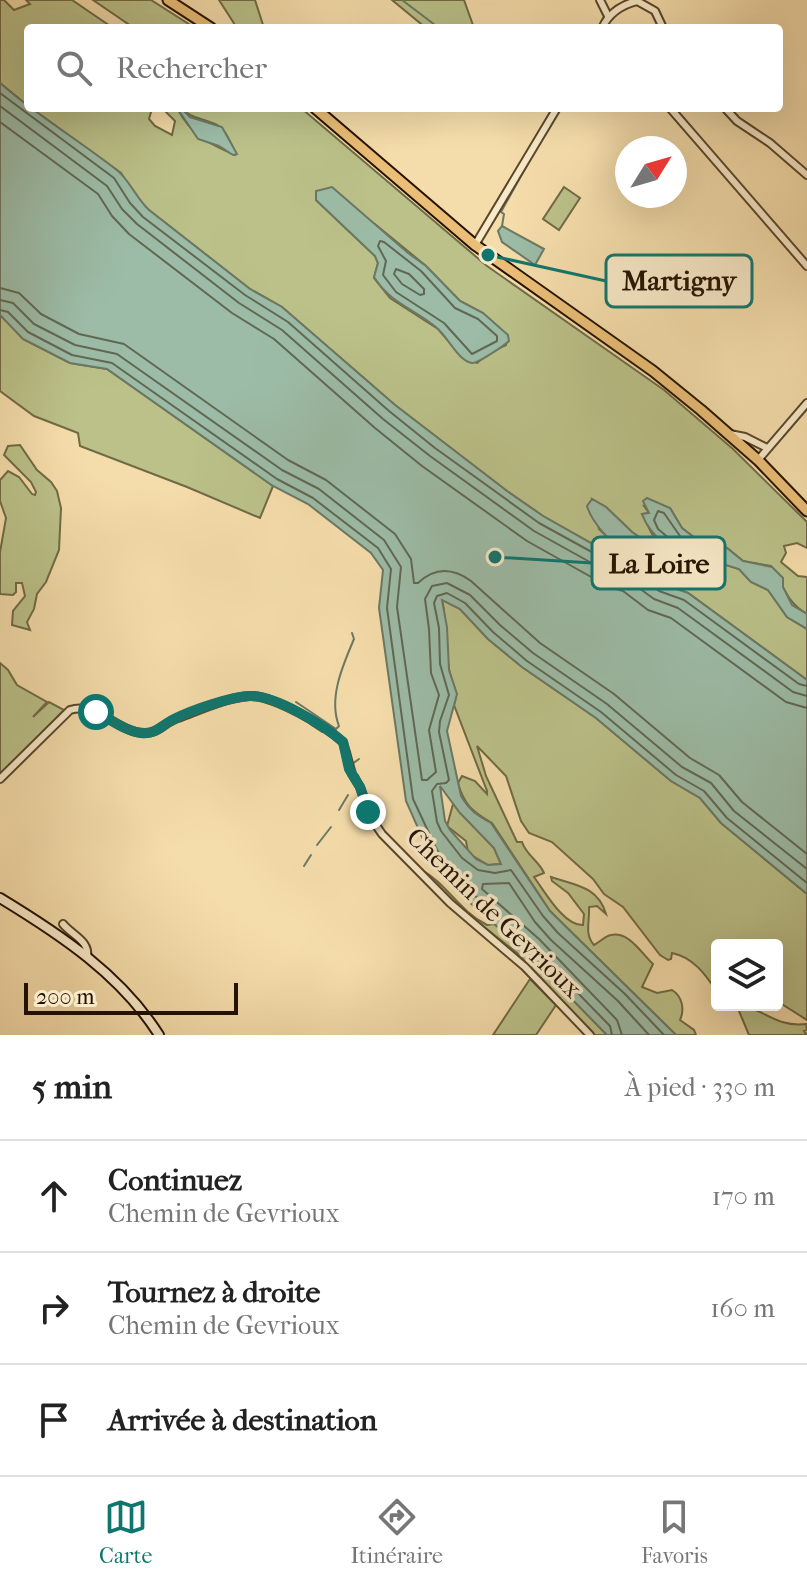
<!DOCTYPE html>
<html lang="fr">
<meta charset="utf-8">
<style>
:root{--surface:#fff;--page:#f2f2f2;--text:#222;--muted:#767676;--line:#e0e0e0;--accent:#0f766e}
body{margin:0;font-family:"IM FELL French Canon",serif;background:var(--page);color:var(--text)}
.controls{position:absolute;right:24px;bottom:24px;display:grid;overflow:hidden;border-radius:8px;box-shadow:0 8px 32px #0002}
.controls button{width:72px;height:72px;display:grid;place-items:center;padding:0;border:0;border-bottom:2px solid var(--line);background:var(--surface);color:var(--text);font:40px sans-serif}
.compass{position:absolute;left:615px;top:136px;width:72px;height:72px;border-radius:50%;background:var(--surface);box-shadow:0 8px 32px #0002;rotate:53deg}
.scale{position:absolute;left:24px;bottom:20px;width:214px;box-sizing:border-box;padding-left:8px;border:4px solid #251300;border-top:0;font-size:22px;line-height:28px;white-space:nowrap;color:#251300;-webkit-text-stroke:6px #f8e9c8;paint-order:stroke}
.stop{position:absolute;width:24px;height:24px;margin:-18px;border:6px solid #0f766e;border-radius:50%;background:#fff}
.stop.end{background:#0f766e;border-color:#fff;box-shadow:0 2px 8px #0008}
.list{margin:0;padding:0;list-style:none}
h2{display:flex;justify-content:space-between;align-items:center;height:104px;margin:0;padding:0 32px;font-size:34px}
h2 small{font-size:26px;font-weight:400;color:var(--muted)}
.list li{display:grid;grid-template-columns:52px 1fr auto;gap:24px;align-items:center;box-sizing:border-box;height:112px;padding:0 32px;border-top:2px solid var(--line)}
.list b{display:block;font-size:30px;white-space:nowrap}
.list p{margin:0;font-size:26px;white-space:nowrap;color:var(--muted)}
.list em{font-size:26px;font-style:normal;color:var(--muted)}
.icon{flex:none;width:44px;height:44px;fill:none;stroke:currentColor;stroke-width:2;stroke-linecap:round;stroke-linejoin:round}
.map{position:relative;flex:none;width:807px;height:1035px;overflow:hidden}
.search{position:absolute;background:var(--surface);box-shadow:0 8px 32px #0002;left:24px;right:24px;top:24px;height:88px;display:flex;align-items:center;gap:20px;box-sizing:border-box;padding:0 28px;border-radius:8px;color:var(--muted);font-size:30px}
.sheet{height:440px;background:var(--surface)}
nav{display:flex;justify-content:space-around;align-items:center;box-sizing:border-box;height:112px;border-top:2px solid var(--line);background:var(--surface);font-size:22px;color:var(--muted)}
nav a{display:grid;justify-items:center;gap:4px}
nav .on{color:var(--accent)}
.map>svg:first-child{display:block}
</style>
<div class="map">
<svg width="807" height="1035" viewBox="0 0 807 1035">
<rect width="100%" height="100%" fill="#f5ddab"/>
<filter id="stains"><feTurbulence type="fractalNoise" baseFrequency=".0025" numOctaves="4"/><feColorMatrix values="0 0 0 0 .2 0 0 0 0 .09 0 0 0 0 .02 0 0 0 .5 -.17"/></filter>
<radialGradient id="worn" r=".72"><stop offset=".6" stop-color="#630" stop-opacity="0"/><stop offset="1" stop-color="#630" stop-opacity=".3"/></radialGradient>
<g fill="#bbc189" stroke="#706a44" stroke-width="2" fill-rule="evenodd">
<polygon points="0,0 4,0 14,10 30,4 26,0 72,0 113,28 28,28 28,106 0,83"/>
<polygon points="93,0 151,0 195,28 134,28"/>
<polygon points="219,0 255,0 264,28 237,28"/>
<polygon points="392,0 464,0 474,28 426,28"/>
<path d="M31,108H149L151,112L149,119L155,126L172,135L175,121L162,108H177C192,136 208,143 235,155L236,153C230,143 227,131 217,125C204,118 191,119 181,108H301L487,266L664,390L733,449L807,522V548L797,543L784,546L786,553L781,562L798,576L807,577V614C786,602 784,586 771,566L743,561L727,548L695,538L682,528L670,508L644,506L649,513L642,514L652,534L672,552H685L739,569L751,582L768,590L787,617L807,629V680L688,593L663,584L638,565L623,560L591,543L543,516L507,491L395,405L282,307L250,289L149,210L136,198L121,173ZM316,200L375,224L426,266L460,301L483,313L507,335L506,345L489,353L477,363L456,350L438,329L390,298L374,278L378,263L375,256ZM592,499L606,507L632,532L668,557L666,565L634,549L619,548L599,529Z"/>
<polygon points="564,187 580,198 559,230 543,219"/>
<polygon points="0,313 23,339 70,363 107,369 273,486 260,518 187,487 80,446 78,433 34,416 0,391"/>
<polygon points="20,445 37,470 51,482 57,491 61,508 59,550 46,582 37,594 34,609 27,622 30,630 12,625 13,611 25,596 22,583 16,583 16,592 13,595 0,594 0,552 6,518 0,501 0,480 8,471 19,477 32,494 35,495 36,492 31,482 4,455 8,446"/>
<path d="M442,599L460,609L488,639L522,667L596,718L671,781L700,798L721,823L807,894V1020L777,1001V945H717V992C706,975 693,957 672,953L671,959L668,960L660,955L623,907L604,894L593,879L552,842L529,833L521,821L506,776L477,746L486,776L517,842H522C526,855 539,861 544,873L534,877C545,892 564,926 583,925L584,914L568,893L552,881L551,877C574,885 598,886 606,914L597,906L589,907C590,921 584,934 594,945C600,942 605,936 611,935C629,931 642,954 653,964L642,987L657,993L672,990C682,996 685,1009 680,1020L694,1030L696,1035H676L550,911L492,823C473,812 464,805 458,783L462,776L475,781L487,794V791L454,705C459,691 451,682 449,669C445,646 447,623 442,599Z"/>
<polygon points="0,663 8,670 17,685 47,702 33,717 49,702 64,710 0,775"/>
<polygon points="453,804 494,848 501,864 488,865 468,853 466,841 447,826"/>
<path d="M422,870C447,884 459,911 487,925L495,924L526,952L607,1035H593L517,953L450,900Z"/>
<polygon points="530,979 556,1005 536,1035 493,1035"/>
<path d="M733,1005C762,1005 773,1028 806,1024L807,1030L804,1031L807,1035H749L739,1011Z"/>
</g>
<g fill="#9cbca7" stroke="#6c7864" stroke-width="2" fill-rule="evenodd">
<path d="M0,83C36,115 79,140 118,171C129,180 137,199 149,210L250,289L282,307L395,405L507,491L543,516L591,543L623,560L638,565L663,584L688,593L807,680V894L721,823L700,798L671,781L596,718L522,667L488,639L460,609L442,600L447,627L449,670L457,694L447,731L461,796C470,811 477,815 491,823L550,911L676,1035H607L526,952L460,894L430,855L406,801L379,608L383,570L371,553L308,504L273,486L107,369L70,363L23,339L0,315ZM440,786L460,813L494,848L501,864L488,865L476,859L450,830L445,821Z"/>
<polygon points="177,108 181,108 190,117 222,127 237,154 233,155 219,146 198,139"/>
<path d="M332,187L408,253L426,266L460,301L483,313L508,335L509,341C505,345 477,364 472,363C458,361 448,337 437,328C414,308 392,305 374,277L378,263L375,256L316,200V191Z"/>
<polygon points="502,226 544,249 535,265 502,242 498,231"/>
<path d="M647,498L670,508L682,528L695,538L727,548L743,561L772,567L783,578V587L792,605L807,614V629L787,617L768,590L751,582L739,569L685,552H672C660,539 648,531 642,514L649,513L643,501Z"/>
<path d="M592,499L606,507L632,532L668,557L669,565L634,549C618,555 591,522 587,506Z"/>
</g>
<g fill="none" stroke-linecap="round" stroke-linejoin="round">
<g stroke="#606854" stroke-width="2">
<polyline points="0,93 114,178 130,203 143,217 245,295 288,322 389,411 435,448 539,523 619,567 634,572 659,591 684,600 799,684 807,686"/>
<polyline points="0,106 107,186 122,209 137,224 239,303 282,330 383,419 430,456 534,531 615,576 628,580 654,599 678,608 793,692 807,696"/>
<polyline points="0,122 98,194 112,216 129,234 232,313 274,339 375,428 422,466 527,541 609,587 623,591 648,610 671,618 786,702 807,708"/>
<polygon points="380,241 384,242 421,271 455,308 478,319 497,336 497,341 472,354 444,323 396,292 383,275 386,261 378,246"/>
<polygon points="396,269 409,274 424,289 424,294 420,295 402,284 394,274"/>
<path d="M0,288L19,293L41,314L79,334L124,344L288,460L326,480L395,534L411,559L414,583H418C435,567 453,568 471,581L540,643L614,694L690,758L719,775L742,802L807,854"/>
<polyline points="0,300 13,303 34,324 75,345 117,354 282,470 319,489 384,540 401,567 397,607 422,780 427,780 436,772 429,730 439,695 431,673 429,629 425,599 432,586 447,583 470,595 500,625 533,653 607,704 682,767 711,783 734,811 807,869"/>
<polyline points="0,310 8,312 28,332 72,355 112,363 277,479 313,498 378,548 391,569 387,608 413,799 437,850 466,888 532,946 610,1026 612,1035"/>
<polygon points="658,511 664,513 682,539 681,544 676,544 658,529 654,520"/>
<polyline points="622,1035 617,1020 539,939 482,889 483,884 509,883 535,922 551,940 618,1001 649,1035"/>
<polyline points="664,1035 625,994 558,933 543,916 511,870 495,873 478,870 462,858 441,831 437,822 432,791 437,784 446,783 449,780 439,732 440,721 449,695 440,664 439,628 434,603 437,596 447,593 465,603 493,632 527,661 601,712 676,775 704,791 727,818 807,883"/>
</g>
<g stroke="#6c7864" stroke-width="2">
<polyline points="402,0 439,28"/>
<polyline points="502,226 504,214 501,212 531,158"/>
<path d="M296,702L336,729L339,726C328,698 343,665 354,639L352,633"/>
<polyline points="310,724 322,732"/>
<polyline points="350,751 351,761"/>
<polyline points="352,764 359,759"/>
<polyline points="358,775 370,806"/>
<polyline points="361,798 364,808"/>
<polyline points="371,809 377,821"/>
<polyline points="339,810 348,795"/>
<polyline points="367,818 371,824"/>
<polyline points="317,845 331,827"/>
<polyline points="304,866 311,855"/>
<polyline points="442,899 461,917"/>
</g>
<defs>
<g id="street">
<polyline points="600,0 608,16"/>
<path d="M602,28C609,13 621,5 637,1L655,11L663,28"/>
<polyline points="670,108 807,266"/>
<polyline points="725,108 737,121 770,143 807,175"/>
<polyline points="475,245 557,108"/>
<polyline points="730,434 745,437 767,448"/>
<polyline points="758,460 807,403"/>
<path d="M0,779L70,710C97,701 118,733 145,733C159,733 165,722 178,718C200,710 225,698 249,696C274,695 325,726 343,742L352,774L360,787L371,818L382,834L450,903L525,967L590,1035"/>
<path d="M63,924C72,935 90,941 87,957"/>
</g>
<path id="secondary" d="M0,898C61,935 121,975 159,1035"/>
<g id="primary">
<polyline points="168,0 211,28"/>
<polyline points="315,108 475,245 653,371 701,410 758,460 807,511"/>
</g>
</defs>
<use href="#street" stroke="#59462b" stroke-width="10"/>
<use href="#secondary" stroke="#251300" stroke-width="12"/>
<use href="#primary" stroke="#251300" stroke-width="13"/>
<use href="#street" stroke="#f8e9c8" stroke-width="6"/>
<use href="#secondary" stroke="#f8e9c8" stroke-width="8"/>
<use href="#primary" stroke="#eabe76" stroke-width="9"/>
</g>
<g fill="none" stroke-linecap="round" stroke-linejoin="round">
<path stroke="#0f766e" stroke-width="10" d="M96,712C110,719 125,731 141,733C156,735 161,725 174,719C192,710 229,697 250,696C275,695 325,726 343,742L349,769L360,787L368,812"/>
</g>
<g text-anchor="middle" dominant-baseline="central" stroke-width="7" stroke-linejoin="round" paint-order="stroke">
<g font-size="26" fill="#251300" stroke="#f8e9c8">
<text transform="translate(494 913) rotate(44)">Chemin de Gevrioux</text>
</g>
</g>
<path fill="none" stroke="#0f766e" stroke-width="3" d="M488 255L606 281M495 557L592 563"/>
<g fill="#0f766e" stroke="#f8e9c8" stroke-width="3">
<circle cx="488" cy="255" r="8"/>
<circle cx="495" cy="557" r="8"/>
</g>
<g fill="#f8e9c8" stroke="#0f766e" stroke-width="3">
<rect x="606" y="255" width="146" height="52" rx="8"/>
<rect x="592" y="537" width="133" height="52" rx="8"/>
</g>
<g font-size="28" text-anchor="middle" font-weight="bold" fill="#251300">
<text x="679" y="290">Martigny</text>
<text x="659" y="573">La Loire</text>
</g>
<rect width="100%" height="100%" filter="url(#stains)"/>
<rect width="100%" height="100%" fill="url(#worn)"/>
</svg>
<div class="controls">
<button><svg class="icon" aria-label="layers" viewBox="0 0 24 24"><path d="M12 4l9 5-9 5-9-5zM3 14l9 5 9-5"/></svg></button>
</div>
<svg class="compass" viewBox="-18 -18 36 36"><path d="M0-13l5 13h-10z" fill="#e53935"/><path d="M0 13l5-13h-10z" fill="#767676"/></svg>
<div class="scale">200 m</div>
<div class="stop" style="left:96px;top:712px"></div>
<div class="stop end" style="left:368px;top:812px"></div>
<div class="search"><svg class="icon" aria-label="search" viewBox="0 0 24 24"><circle cx="10" cy="10" r="6"/><path d="M15 15l6 6"/></svg>Rechercher</div>
</div>
<section class="sheet">
<h2>5 min<small>À pied · 330 m</small></h2>
<ul class="list">
<li><svg class="icon" aria-label="ahead" viewBox="0 0 24 24"><path d="M12 20V5M6 11l6-6 6 6"/></svg><div><b>Continuez</b><p>Chemin de Gevrioux</p></div><em>170 m</em></li>
<li><svg class="icon" aria-label="right" viewBox="0 0 24 24"><path d="M7 20v-9h11M14 6l5 5-5 5"/></svg><div><b>Tournez à droite</b><p>Chemin de Gevrioux</p></div><em>160 m</em></li>
<li><svg class="icon" aria-label="arrive" viewBox="0 0 24 24"><path d="M6 21V4h12l-3 4 3 4H6"/></svg><div><b>Arrivée à destination</b></div></li>
</ul>
</section>
<nav>
<a class="on"><svg class="icon" aria-label="map" viewBox="0 0 24 24"><path d="M3 6l6-2 6 2 6-2v14l-6 2-6-2-6 2zM9 4v14M15 6v14"/></svg>Carte</a>
<a><svg class="icon" aria-label="directions" viewBox="0 0 24 24"><path d="M12 3l9 9-9 9-9-9zM9 14v-3h6M13 9l2 2-2 2"/></svg>Itinéraire</a>
<a><svg class="icon" aria-label="saved" viewBox="0 0 24 24"><path d="M7 4h10v16l-5-4-5 4z"/></svg>Favoris</a>
</nav>
